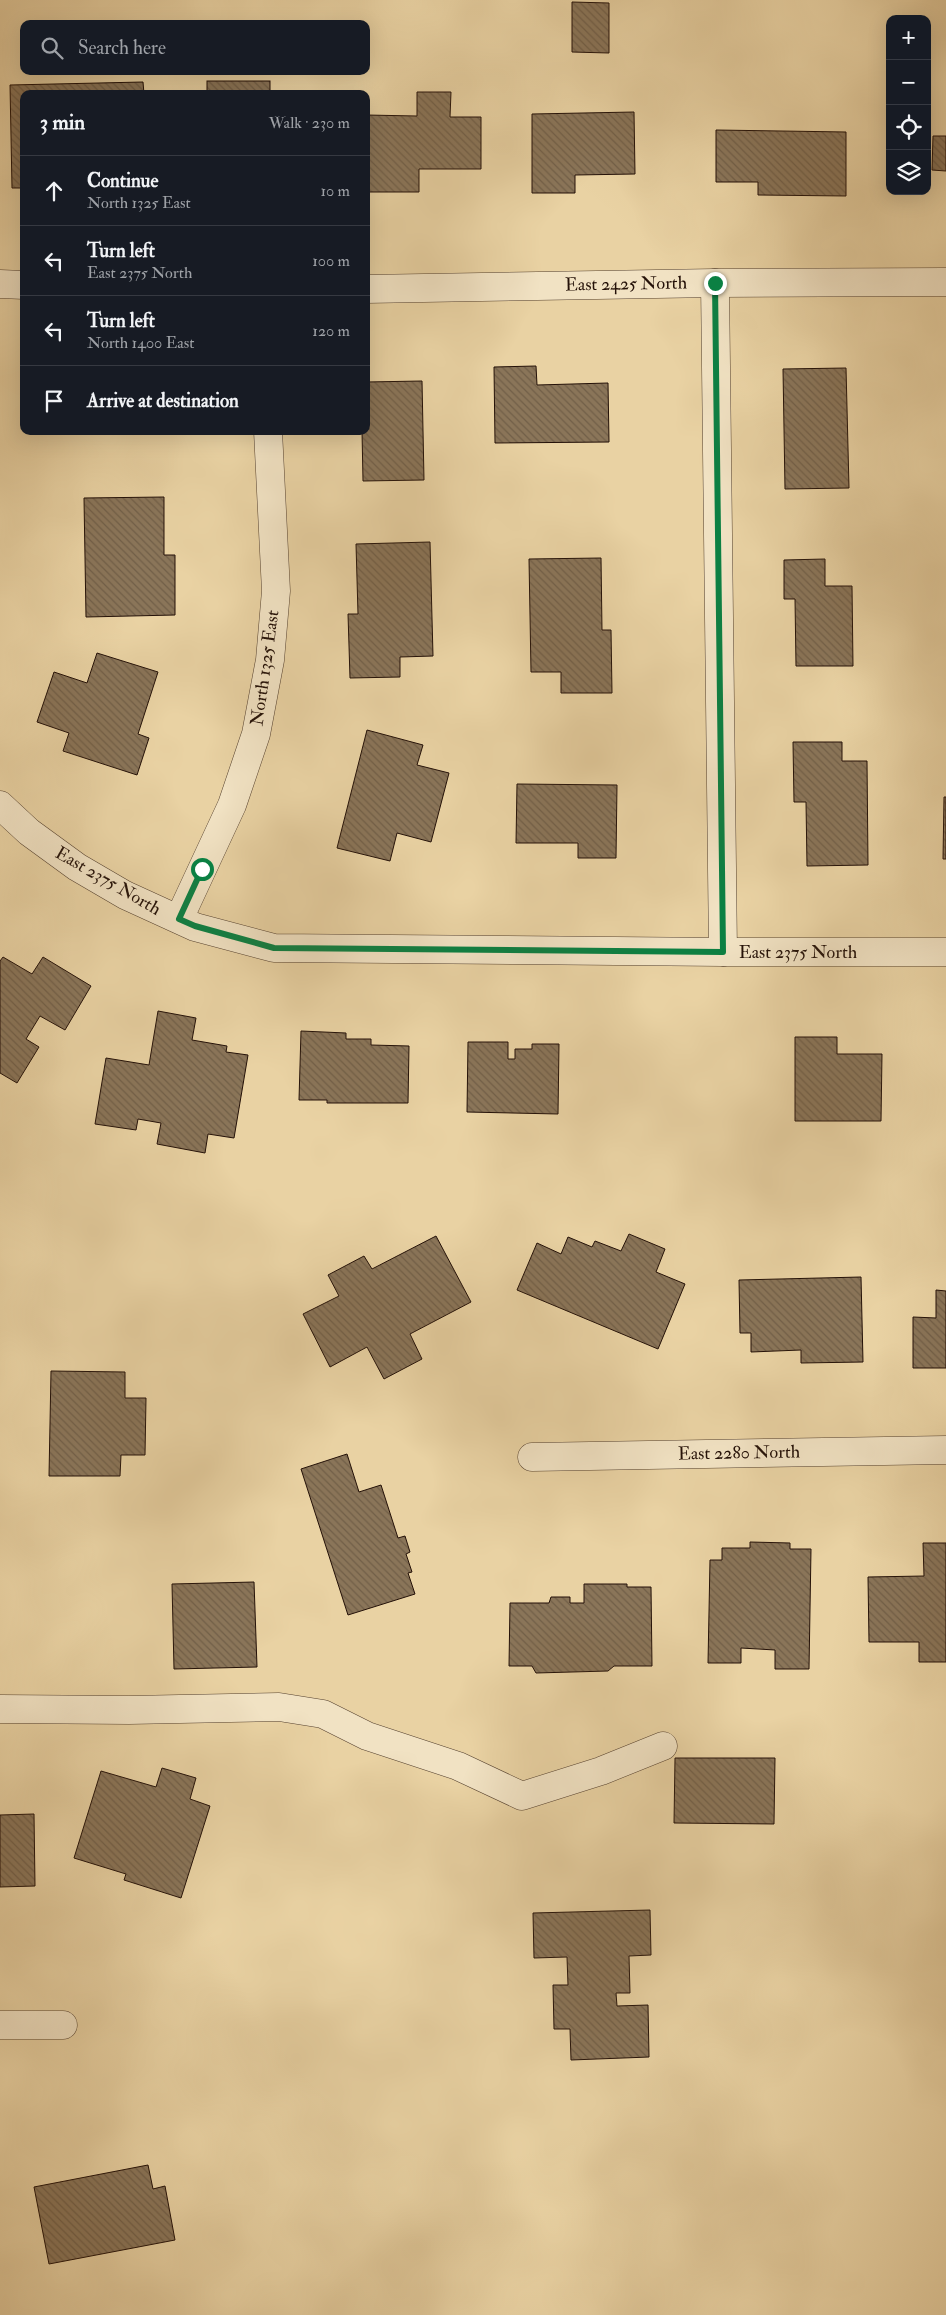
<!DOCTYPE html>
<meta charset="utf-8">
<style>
:root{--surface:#171b24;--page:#242831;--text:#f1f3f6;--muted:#9ea1a6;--line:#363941}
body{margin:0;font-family:"IM FELL Double Pica",serif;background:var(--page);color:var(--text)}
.controls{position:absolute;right:15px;top:15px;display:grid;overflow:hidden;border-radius:10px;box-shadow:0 5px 20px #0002}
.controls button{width:45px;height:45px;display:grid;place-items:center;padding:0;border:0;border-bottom:1px solid var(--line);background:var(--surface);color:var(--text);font:25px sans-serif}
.stop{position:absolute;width:15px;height:15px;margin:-11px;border:4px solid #0b8043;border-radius:50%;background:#fff}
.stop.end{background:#0b8043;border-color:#fff;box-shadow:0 1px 5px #0008}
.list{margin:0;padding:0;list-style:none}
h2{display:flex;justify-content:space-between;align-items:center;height:65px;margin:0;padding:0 20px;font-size:21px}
h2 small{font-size:16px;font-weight:400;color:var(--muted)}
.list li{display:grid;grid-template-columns:32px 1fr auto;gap:15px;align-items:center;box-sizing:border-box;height:70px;padding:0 20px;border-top:1px solid var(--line)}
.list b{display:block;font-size:19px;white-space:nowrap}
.list p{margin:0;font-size:16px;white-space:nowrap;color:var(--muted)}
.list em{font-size:16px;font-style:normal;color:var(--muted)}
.icon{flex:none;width:28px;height:28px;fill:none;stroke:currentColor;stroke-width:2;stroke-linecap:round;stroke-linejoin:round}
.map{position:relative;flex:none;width:946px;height:2315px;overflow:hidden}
.search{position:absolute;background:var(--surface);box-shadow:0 5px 20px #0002;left:20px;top:20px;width:350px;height:55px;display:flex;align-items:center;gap:12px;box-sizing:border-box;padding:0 18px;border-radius:10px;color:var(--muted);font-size:19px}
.panel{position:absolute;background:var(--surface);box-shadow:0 5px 20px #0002;left:20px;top:90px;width:350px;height:345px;border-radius:10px}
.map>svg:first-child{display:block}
</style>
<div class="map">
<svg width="946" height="2315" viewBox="0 0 946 2315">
<defs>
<pattern id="building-back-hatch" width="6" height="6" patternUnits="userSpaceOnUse" patternTransform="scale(1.25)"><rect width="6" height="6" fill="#8a7559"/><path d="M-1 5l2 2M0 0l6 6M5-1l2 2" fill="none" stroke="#715f48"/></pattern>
</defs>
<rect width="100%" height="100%" fill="#e9d2a3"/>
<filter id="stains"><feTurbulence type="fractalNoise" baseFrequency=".004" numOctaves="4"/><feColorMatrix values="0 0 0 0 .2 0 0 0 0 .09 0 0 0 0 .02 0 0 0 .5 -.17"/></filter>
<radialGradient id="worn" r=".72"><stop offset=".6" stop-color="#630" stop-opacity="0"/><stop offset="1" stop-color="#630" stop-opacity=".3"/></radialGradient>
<g fill="url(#building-back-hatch)" stroke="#241108">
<polygon points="572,2 609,3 609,53 572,52"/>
<rect x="207" y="81" width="63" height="13"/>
<polygon points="143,82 144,94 24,94 24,188 12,188 10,85"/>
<polygon points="417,92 451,92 450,117 481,117 481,169 419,169 419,192 366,192 366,115 417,116"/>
<polygon points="634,112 635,174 575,175 575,193 532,193 532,114"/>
<polygon points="716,130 846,132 846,196 758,195 758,182 716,182"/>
<polygon points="933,136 946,136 946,171 932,170"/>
<polygon points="536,366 537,385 608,383 609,442 495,443 494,367"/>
<polygon points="846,368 849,488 785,489 783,369"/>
<polygon points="422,381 424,480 363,481 362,431 366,431 366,382"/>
<polygon points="164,497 164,555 175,555 175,615 86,617 84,498"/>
<polygon points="430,542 433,656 400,657 400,677 350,678 348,614 358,614 356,544"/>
<polygon points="601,558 602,630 611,630 612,693 561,693 561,672 531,672 529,559"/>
<polygon points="825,559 825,586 852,586 853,666 796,666 795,599 784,599 784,560"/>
<polygon points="97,653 158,672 138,734 149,738 137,775 63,751 69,733 37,722 54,672 87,683"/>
<polygon points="367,730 423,745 417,765 449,773 431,842 397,833 390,861 337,848"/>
<polygon points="793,742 842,742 842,761 867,761 868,865 807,866 806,802 794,802"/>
<polygon points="517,784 617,785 616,858 578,858 578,843 516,843"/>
<polygon points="944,797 946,797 946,859 943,859"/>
<polygon points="3,957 32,974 43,957 91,986 65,1030 40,1016 26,1039 39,1047 17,1083 0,1073 0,961"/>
<polygon points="158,1011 196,1018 192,1040 227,1046 226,1052 248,1055 234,1138 208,1134 205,1153 157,1144 161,1123 138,1119 136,1130 95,1124 106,1058 149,1065"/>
<polygon points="301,1031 346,1033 346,1039 371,1039 371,1045 409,1046 408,1103 327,1103 327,1100 299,1100"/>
<polygon points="795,1037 837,1037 837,1054 882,1054 881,1121 795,1121"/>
<polygon points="468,1042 508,1042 508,1059 515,1059 515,1049 532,1049 532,1044 559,1044 558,1114 467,1112"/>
<polygon points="629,1234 665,1249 656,1272 685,1284 658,1349 517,1290 537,1243 561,1254 568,1237 592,1247 595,1241 621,1251"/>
<polygon points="436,1236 471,1302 410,1334 422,1359 384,1379 367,1347 330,1367 303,1314 339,1296 328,1275 364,1256 372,1269"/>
<polygon points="861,1277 863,1362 801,1363 801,1350 751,1352 751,1333 740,1333 739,1280"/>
<polygon points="936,1290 946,1291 946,1368 913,1368 913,1317 936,1318"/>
<polygon points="51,1371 125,1372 125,1398 146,1398 145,1455 121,1455 120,1476 49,1476"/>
<polygon points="347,1454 359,1492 381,1485 398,1538 405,1536 410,1552 406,1554 412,1572 408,1573 415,1594 348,1615 301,1469"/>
<polygon points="750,1542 790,1543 790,1549 811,1549 809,1669 775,1669 775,1650 741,1648 741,1663 708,1663 710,1560 722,1560 722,1548 750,1548"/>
<polygon points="923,1543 946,1543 946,1662 919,1662 919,1642 869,1642 868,1577 924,1576"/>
<polygon points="254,1582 257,1667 174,1669 172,1584"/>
<polygon points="584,1584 627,1584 627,1587 651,1587 652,1666 614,1666 608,1671 536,1673 532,1666 509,1666 510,1603 549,1603 551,1597 570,1597 570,1603 584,1603"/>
<polygon points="675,1758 775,1758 774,1824 674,1823"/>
<polygon points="162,1768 196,1778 190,1799 210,1806 181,1898 124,1880 126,1874 74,1858 101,1771 156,1787"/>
<polygon points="34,1814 35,1886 0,1887 0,1815"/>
<polygon points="650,1910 651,1955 629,1956 630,1993 616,1993 617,2006 648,2005 649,2057 571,2060 570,2029 554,2029 553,1985 568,1985 567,1957 534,1958 533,1913"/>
<polygon points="148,2165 153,2189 165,2186 175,2240 49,2264 34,2187"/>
</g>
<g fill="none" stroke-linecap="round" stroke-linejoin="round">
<defs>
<g id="minor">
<polyline points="715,283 723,952"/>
<polyline points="0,284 24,285"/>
<polyline points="366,289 715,283 946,282"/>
<polyline points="0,805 29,832 77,867 125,895 195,927 274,948 723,952 946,952"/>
<polyline points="179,919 232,805 256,734 270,660 276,591 268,431"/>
<polyline points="532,1457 946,1450"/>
<polyline points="0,1709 129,1710 279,1707 323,1714 367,1736 458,1766 522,1796 601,1771 663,1746"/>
<polyline points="0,2025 63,2025"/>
</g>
</defs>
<use href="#minor" stroke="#55412f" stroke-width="29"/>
<use href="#minor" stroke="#f1e2c3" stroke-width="28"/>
</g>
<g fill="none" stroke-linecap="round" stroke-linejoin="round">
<polyline stroke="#0b8043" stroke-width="6" points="202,869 179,919 195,926 274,948 723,952 715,283"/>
</g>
<g text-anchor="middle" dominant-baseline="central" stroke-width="4.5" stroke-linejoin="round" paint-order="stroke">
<g font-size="18" fill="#241108" stroke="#f1e2c3">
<text transform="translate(626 284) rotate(-1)">East 2425 North</text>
<text transform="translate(265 668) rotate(-82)">North 1325 East</text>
<text transform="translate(108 881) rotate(30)">East 2375 North</text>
<text x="798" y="952">East 2375 North</text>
<text transform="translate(739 1453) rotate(-1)">East 2280 North</text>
</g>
</g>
<rect width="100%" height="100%" filter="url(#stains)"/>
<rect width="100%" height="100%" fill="url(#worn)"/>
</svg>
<div class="controls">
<button>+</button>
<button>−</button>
<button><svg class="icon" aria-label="locate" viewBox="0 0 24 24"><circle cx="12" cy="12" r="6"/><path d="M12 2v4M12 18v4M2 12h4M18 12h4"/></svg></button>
<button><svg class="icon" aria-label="layers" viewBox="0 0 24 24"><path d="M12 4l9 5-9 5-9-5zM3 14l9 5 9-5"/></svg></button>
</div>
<div class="stop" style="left:202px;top:869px"></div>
<div class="stop end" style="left:715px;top:283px"></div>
<div class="search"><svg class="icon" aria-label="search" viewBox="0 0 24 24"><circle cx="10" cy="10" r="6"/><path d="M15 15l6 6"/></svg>Search here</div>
<section class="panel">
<h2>3 min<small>Walk · 230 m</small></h2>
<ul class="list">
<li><svg class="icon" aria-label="ahead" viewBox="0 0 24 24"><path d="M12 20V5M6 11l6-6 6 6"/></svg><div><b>Continue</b><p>North 1325 East</p></div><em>10 m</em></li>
<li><svg class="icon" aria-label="left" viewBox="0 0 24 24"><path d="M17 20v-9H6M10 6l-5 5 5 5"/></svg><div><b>Turn left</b><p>East 2375 North</p></div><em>100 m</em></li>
<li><svg class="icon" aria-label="left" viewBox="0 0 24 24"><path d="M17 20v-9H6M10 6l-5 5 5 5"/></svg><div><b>Turn left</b><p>North 1400 East</p></div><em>120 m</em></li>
<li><svg class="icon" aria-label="arrive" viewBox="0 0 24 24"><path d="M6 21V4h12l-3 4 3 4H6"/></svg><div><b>Arrive at destination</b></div></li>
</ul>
</section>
</div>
